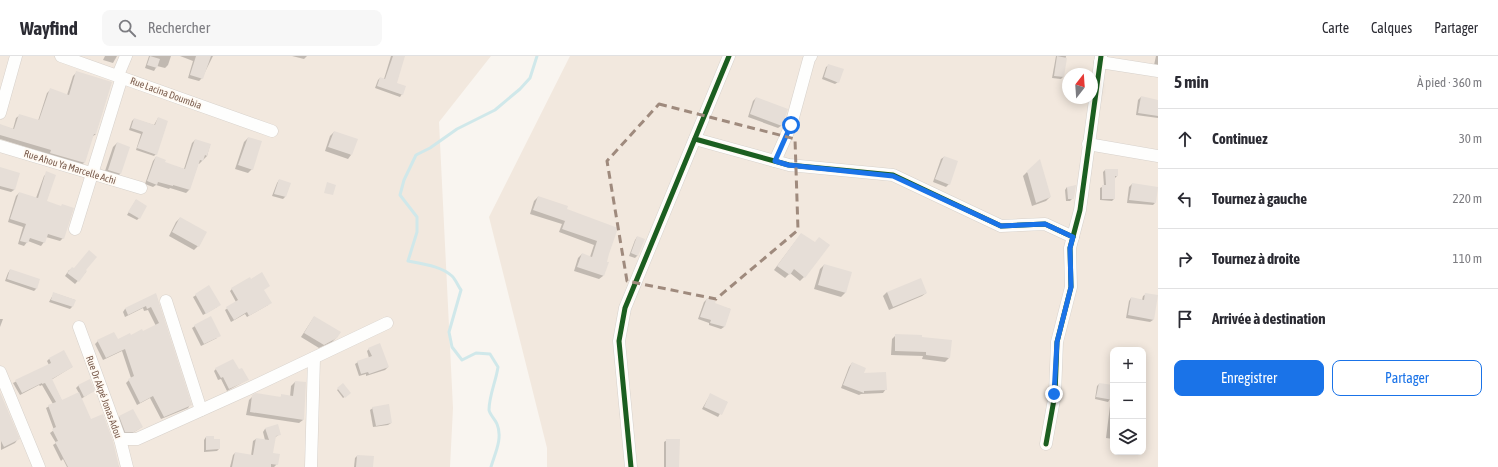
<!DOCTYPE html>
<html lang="fr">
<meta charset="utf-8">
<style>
:root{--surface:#fff;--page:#f7f7f7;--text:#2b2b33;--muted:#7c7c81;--line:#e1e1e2;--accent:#1a73e8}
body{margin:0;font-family:"Asap Condensed",sans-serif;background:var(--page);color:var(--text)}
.controls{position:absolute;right:12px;bottom:12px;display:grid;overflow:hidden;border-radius:8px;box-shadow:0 2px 10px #0003}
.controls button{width:36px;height:36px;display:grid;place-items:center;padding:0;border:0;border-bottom:1px solid var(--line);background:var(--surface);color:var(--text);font:20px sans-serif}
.compass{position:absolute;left:1062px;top:12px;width:36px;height:36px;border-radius:50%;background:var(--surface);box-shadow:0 2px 10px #0003;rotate:17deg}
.stop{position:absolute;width:12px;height:12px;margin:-9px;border:3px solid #1a73e8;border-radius:50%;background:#fff}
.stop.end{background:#1a73e8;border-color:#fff;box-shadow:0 1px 4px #0008}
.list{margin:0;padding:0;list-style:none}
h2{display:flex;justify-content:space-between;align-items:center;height:52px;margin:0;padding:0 16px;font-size:17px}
h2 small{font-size:13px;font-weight:400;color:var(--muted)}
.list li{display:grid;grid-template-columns:26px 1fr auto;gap:12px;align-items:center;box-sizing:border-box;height:60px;padding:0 16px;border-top:1px solid var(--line)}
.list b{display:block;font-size:15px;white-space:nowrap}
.list em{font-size:13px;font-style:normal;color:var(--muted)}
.actions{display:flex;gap:8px;padding:12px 16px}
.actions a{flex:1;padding:9px 0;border:1px solid var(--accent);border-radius:8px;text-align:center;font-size:14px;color:var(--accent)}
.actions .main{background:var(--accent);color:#fff}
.icon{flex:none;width:22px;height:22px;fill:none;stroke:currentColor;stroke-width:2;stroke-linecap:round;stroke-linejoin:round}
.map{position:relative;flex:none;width:1158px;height:411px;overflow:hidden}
header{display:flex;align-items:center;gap:24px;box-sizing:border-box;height:56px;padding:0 20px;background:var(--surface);border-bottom:1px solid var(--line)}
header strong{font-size:19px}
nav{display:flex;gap:22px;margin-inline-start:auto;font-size:14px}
.search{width:280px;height:36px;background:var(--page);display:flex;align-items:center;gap:10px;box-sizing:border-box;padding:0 14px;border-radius:8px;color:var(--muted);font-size:15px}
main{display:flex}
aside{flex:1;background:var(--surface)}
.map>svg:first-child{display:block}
</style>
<header>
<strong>Wayfind</strong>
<div class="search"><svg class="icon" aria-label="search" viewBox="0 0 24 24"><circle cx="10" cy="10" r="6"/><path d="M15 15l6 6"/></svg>Rechercher</div>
<nav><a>Carte</a><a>Calques</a><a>Partager</a></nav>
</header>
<main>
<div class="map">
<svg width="1158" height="411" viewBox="0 0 1158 411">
<rect width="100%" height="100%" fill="#f9f5f0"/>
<g fill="#f2e8de" fill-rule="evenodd">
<polygon points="0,0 491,0 439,66 453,352 450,411 0,411"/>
<path d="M570,0H1158V411H547V392L489,161ZM1068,18H1092V42H1068ZM1113,294H1143V396H1113Z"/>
</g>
<g fill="#0003">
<polygon points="105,0 117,0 113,7 103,4"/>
<polygon points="149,0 171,0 168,9 165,12 157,10 154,15 145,12"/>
<polygon points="180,0 213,0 202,22 199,25 188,22 193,5"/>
<polygon points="292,0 307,0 304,3"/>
<polygon points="391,0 404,0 396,27 402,38 400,41 375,32 378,24 380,22 384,23"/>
<polygon points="1056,0 1066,0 1063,21 1061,23 1052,22"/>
<polygon points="1156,0 1158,0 1158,10 1154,9"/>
<polygon points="829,9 838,26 835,28 822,23 826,11"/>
<polygon points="77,16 96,78 92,81 84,107 80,110 47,100 48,98 0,83 0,69 13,73 16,62 20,59 38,65 47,37 50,34 67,39 73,20"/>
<polygon points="1141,41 1158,45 1158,62 1136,59 1138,44"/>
<polygon points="756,42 786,53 781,70 778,72 748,61 753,45"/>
<polygon points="158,62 156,98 154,100 136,94 141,78 129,74 132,65 134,63 154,69"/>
<polygon points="334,76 351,99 348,103 325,95 330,80"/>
<polygon points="248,82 252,113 248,117 235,113 244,86"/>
<polygon points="195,84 210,89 207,100 199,108 198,108 189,134 186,137 170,132 169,133 156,129 153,131 145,128 153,105 156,101 164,107 184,113 192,87"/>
<polygon points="117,87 120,118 116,122 104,118 113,91"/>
<polygon points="944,101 949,128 946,131 933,126 941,103"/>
<polygon points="0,113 19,118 14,134 11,136 0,133"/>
<polygon points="1105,114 1117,120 1115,122 1114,143 1112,145 1100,144 1100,132 1104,130 1103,116"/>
<polygon points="1027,116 1050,141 1046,145 1032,150 1023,120"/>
<polygon points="47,117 46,146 61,151 63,182 60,185 46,181 44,186 41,190 28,185 24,190 18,188 23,171 8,166 16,140 19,137 36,142 44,120"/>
<polygon points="279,124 290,128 285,141 283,143 272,140 277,127"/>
<polygon points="1132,128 1155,147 1153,149 1127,147 1129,131"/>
<polygon points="1067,131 1073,142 1070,145 1066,145 1065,134"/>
<polygon points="538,141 566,154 616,173 608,198 603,220 599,223 574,215 578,202 582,198 590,201 594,189 559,176 562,168 530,158 534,145"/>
<polygon points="136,144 139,162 137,164 127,159"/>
<polygon points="180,162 198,190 194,194 169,180 176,166"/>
<polygon points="801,178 804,221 800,225 790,217 785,222 774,214"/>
<polygon points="637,181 638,199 635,202 629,200 635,184"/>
<polygon points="824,209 851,217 845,237 841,241 814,233 820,213"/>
<polygon points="74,213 86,216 75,228 65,220 69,214"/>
<polygon points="10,214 39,224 36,233 34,235 5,225 8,217"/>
<polygon points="209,231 217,251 203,259 193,241"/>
<polygon points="232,233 263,234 268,249 247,261 245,258 231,266 225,254 236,246 230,235"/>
<polygon points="887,236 926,237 922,240 889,254 883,240"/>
<polygon points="54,237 75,244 72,251 70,253 49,246"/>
<polygon points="1146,238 1157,240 1153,264 1150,266 1126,262 1129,245 1131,242 1142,244 1143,240"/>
<polygon points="156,239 190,349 188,352 161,363 150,342 137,349 126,327 131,322 122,295 103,304 95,288 98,285 117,285 143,276 156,270 148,254 144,255 143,252 125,261 123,256 125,253"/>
<polygon points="707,243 714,248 730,253 724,271 721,273 709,269 709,267 698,263 704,246"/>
<polygon points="314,261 336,282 332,286 319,292 301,281"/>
<polygon points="0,263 3,263 0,271"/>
<polygon points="195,270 217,282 201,290 192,272"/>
<polygon points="896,279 949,302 945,306 922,303 923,300 891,299 892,283"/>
<polygon points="369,293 388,311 385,314 366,320 366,318 359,320 355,308 358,306 369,302 367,295"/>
<polygon points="49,303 72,311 51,324 62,345 79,337 76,332 79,329 93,335 81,343 91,365 119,411 67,411 63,403 61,405 53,389 56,387 50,377 54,374 46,352 53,348 42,329 40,330 39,329 20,339 13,327 49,309 47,305"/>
<polygon points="852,307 863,318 886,333 883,337 861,338 859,339 841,332 849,311"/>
<polygon points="216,313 239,315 247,324 227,335 221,323 218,324 214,315"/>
<polygon points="295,326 303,364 299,367 246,359 249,344 253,340 279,342 282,340 290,341 291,330"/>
<polygon points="1099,328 1110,343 1108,346 1095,343 1097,330"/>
<polygon points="343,329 350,337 343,342 337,334"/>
<polygon points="0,338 18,383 15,387 1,394"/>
<polygon points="710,339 727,346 718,361 702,353"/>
<polygon points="1113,340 1113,383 1106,382 1111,342"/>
<polygon points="373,352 391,367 388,369 373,371 370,354"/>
<polygon points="120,360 142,371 131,378 123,378 118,363"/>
<polygon points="277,369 280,378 274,382 272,398 277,408 274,411 230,411 233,399 235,397 251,400 253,385 256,383 265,384 263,376 265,373"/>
<polygon points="206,381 213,384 219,393 217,395 204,396 204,384"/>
<polygon points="667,384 678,411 664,411 664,386"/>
<polygon points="357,400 372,411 354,411 355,402"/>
</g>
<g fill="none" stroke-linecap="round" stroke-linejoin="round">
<path stroke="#d0e8ea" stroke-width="3" d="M491,411C495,397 503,382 497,368C495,363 490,359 489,354C489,340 496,325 498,311L490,298L476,297L462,304L452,291L449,276L461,234C458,230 456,224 452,220C441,210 423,208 408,205L417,176V161L400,139L404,124L416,99L430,92L457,73L495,54L520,33L530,22L537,0"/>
</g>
<g fill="#e6ded7">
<polygon points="150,0 160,3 157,12 147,9"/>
<polygon points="196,0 211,0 203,23 190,19"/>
<polygon points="393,0 405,0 397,27 406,30 403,39 377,30 380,21 385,23"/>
<polygon points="1057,0 1067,2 1064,21 1054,20"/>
<polygon points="828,8 844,13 839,27 824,21"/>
<polygon points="76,15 112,26 96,78 94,78 85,107 50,97 51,94 0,79 0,68 14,73 19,58 39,64 50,32 69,39"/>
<polygon points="1141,40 1158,44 1158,60 1138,57"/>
<polygon points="756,41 788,53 782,70 750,58"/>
<polygon points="158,61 168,65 157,99 137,92 143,76 131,72 134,62 155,69"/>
<polygon points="334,75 358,83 352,99 328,91"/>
<polygon points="248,81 262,85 253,114 238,109"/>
<polygon points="195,83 211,88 207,100 205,99 203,105 200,104 190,134 173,129 173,130 158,126 157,129 147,125 156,100 166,104 165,106 185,113"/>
<polygon points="117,86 130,91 121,118 108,114"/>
<polygon points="944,100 958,105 950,129 935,123"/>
<polygon points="1040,103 1051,141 1036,147 1027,115"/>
<polygon points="0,111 20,117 15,134 0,130"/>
<polygon points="1105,113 1118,113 1118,120 1115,120 1115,143 1102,143 1102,129 1106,129"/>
<polygon points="46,115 56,119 47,145 61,150 62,148 74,152 64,183 48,178 45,187 30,182 28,187 20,185 26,168 10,163 19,136 38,142"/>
<polygon points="279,123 291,127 286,141 274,138"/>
<polygon points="327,126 336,129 333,139 324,137"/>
<polygon points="1132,127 1158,131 1156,147 1129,144"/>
<polygon points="1076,129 1074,143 1068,143 1067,131"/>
<polygon points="538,140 568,150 567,153 618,172 609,198 607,206 609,206 604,220 577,211 582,197 592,201 597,185 562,173 565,165 533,154"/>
<polygon points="136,143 147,150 140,163 128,156"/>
<polygon points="180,161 207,176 199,191 172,176"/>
<polygon points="801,177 815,186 819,181 830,189 805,222 794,213 790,219 777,210"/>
<polygon points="637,180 645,183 638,200 631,197"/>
<polygon points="89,194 97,201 86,214 87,215 79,226 67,217 72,211 74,212"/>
<polygon points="824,208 852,216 846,237 818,229"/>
<polygon points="10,213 40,223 37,233 7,223"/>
<polygon points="262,216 270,230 264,234 272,247 249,260 247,256 234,264 226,251 238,244 231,232 250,221 251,223"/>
<polygon points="921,222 927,237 893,251 887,236"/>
<polygon points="209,229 221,249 206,258 195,238"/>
<polygon points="53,236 76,244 73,251 51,244"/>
<polygon points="156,237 192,349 164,361 153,340 140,347 128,323 134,320 125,293 106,302 97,284 114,276 118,283 130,277 131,279 142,273 143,275 159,267 151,251 147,253 146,250 128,259 125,252"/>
<polygon points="1145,237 1158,239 1154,264 1128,259 1131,241 1144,244"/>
<polygon points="707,242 716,245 715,247 731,253 725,271 710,267 711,264 700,261"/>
<polygon points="211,260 221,280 204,288 194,269"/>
<polygon points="314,260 341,276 337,282 324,289 304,277"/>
<polygon points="895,278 922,279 922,281 952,284 950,302 926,299 926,296 895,295"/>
<polygon points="380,287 389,311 369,318 368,316 361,318 357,305 372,300 368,292"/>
<polygon points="64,294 73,311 52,323 62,344 79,336 91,363 103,358 113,385 119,411 68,411 55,386 58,385 52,373 56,371 48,349 56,346 45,327 42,328 42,327 22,337 15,324 51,307 49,302"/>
<polygon points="233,303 239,313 242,312 249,324 229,333 223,321 221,322 215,312"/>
<polygon points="852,306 866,312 864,317 886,316 887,334 864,335 864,337 843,329"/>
<polygon points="90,323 95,335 84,341 78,329"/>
<polygon points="295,325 306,326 304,364 250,356 252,339 256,337 281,341 281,338 293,340"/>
<polygon points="343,327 351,337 345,342 337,332"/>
<polygon points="1099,327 1113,329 1113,344 1096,341"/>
<polygon points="0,336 20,383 4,391 0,383"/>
<polygon points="710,337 728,346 722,359 704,351"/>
<polygon points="389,348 392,367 376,370 372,351"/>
<polygon points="133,353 143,371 134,376 125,376 119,360"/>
<polygon points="278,368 281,379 276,380 273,397 280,398 278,409 271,408 271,411 232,411 235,396 253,399 256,382 269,384 265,372"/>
<polygon points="206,380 214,380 214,383 220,383 220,393 206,394"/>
<polygon points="666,383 680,383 679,411 666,411"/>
<polygon points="357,399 374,400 373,411 356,411"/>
</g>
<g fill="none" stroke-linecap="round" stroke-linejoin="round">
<defs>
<g id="minor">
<polyline points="61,0 272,75"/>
<polyline points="1100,6 1158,15"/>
<polyline points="0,57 16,0"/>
<polyline points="695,83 789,109 893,119 1001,170 1045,168 1073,181"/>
<polyline points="1088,88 1158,100"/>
<polyline points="0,90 141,132"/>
<polyline points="775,105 791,69 809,3 811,0"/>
<polyline points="75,173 121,24 118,19 126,0"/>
<polyline points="166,245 201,354"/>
<polyline points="79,271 120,383 127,411"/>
<polyline points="0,316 39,411"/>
<polyline points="120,383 137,383 248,333 387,267"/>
<polyline points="1046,388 1055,338 1057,286 1071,231 1070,192 1080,154 1101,0"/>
<polyline points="311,411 314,302"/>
<polyline points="631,411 619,285 625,252 729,0"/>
</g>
</defs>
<use href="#minor" stroke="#d7d1cb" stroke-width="13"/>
<use href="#minor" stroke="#fefefd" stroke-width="12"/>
<defs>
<g id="cycleway">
<polyline points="695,83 789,109 893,119 1001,170 1045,168 1073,181"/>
<polyline points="1046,388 1055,338 1057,286 1071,231 1070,192 1080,154 1101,0"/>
<polyline points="631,411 619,285 625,252 729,0"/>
</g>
</defs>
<use href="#cycleway" stroke="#fffaf3" stroke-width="8"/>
<use href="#cycleway" stroke="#1b5e20" stroke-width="5"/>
</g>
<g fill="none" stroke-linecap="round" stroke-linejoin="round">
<polyline stroke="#1a73e8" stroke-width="5" points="791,69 775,105 788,109 893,120 1001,170 1045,168 1073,181 1070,192 1071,231 1057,286 1054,338"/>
</g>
<path fill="none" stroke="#9f8a7d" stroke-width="3" stroke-dasharray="8 5" stroke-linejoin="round" d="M659,48L795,83L798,174L716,243L627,225L607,105Z"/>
<g text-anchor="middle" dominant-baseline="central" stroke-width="3.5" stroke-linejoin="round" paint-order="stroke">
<g font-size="10" fill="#7a5c4d" stroke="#fffaf3">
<text transform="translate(166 37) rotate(20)">Rue Lacina Doumbia</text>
<text transform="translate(70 111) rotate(17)">Rue Ahou Ya Marcelle Achi</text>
<text transform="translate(104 341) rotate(70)">Rue Dr Akpé Jonas Adou</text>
</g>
</g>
</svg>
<div class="controls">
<button>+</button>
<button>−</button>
<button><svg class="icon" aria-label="layers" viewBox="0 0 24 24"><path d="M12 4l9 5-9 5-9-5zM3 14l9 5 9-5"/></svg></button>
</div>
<svg class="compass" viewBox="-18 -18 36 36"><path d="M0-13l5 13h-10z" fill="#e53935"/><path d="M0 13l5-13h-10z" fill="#7c7c81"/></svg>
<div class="stop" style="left:791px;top:69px"></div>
<div class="stop end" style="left:1054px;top:338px"></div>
</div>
<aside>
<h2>5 min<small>À pied · 360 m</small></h2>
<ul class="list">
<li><svg class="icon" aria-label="ahead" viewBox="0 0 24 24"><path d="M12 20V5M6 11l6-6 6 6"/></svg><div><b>Continuez</b></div><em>30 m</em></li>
<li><svg class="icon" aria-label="left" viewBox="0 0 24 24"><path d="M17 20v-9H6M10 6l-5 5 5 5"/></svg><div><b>Tournez à gauche</b></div><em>220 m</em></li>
<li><svg class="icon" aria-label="right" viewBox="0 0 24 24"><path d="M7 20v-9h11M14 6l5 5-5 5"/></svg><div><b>Tournez à droite</b></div><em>110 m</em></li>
<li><svg class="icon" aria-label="arrive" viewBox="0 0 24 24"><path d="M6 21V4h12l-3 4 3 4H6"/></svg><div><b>Arrivée à destination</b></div></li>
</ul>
<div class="actions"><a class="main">Enregistrer</a><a>Partager</a></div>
</aside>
</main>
